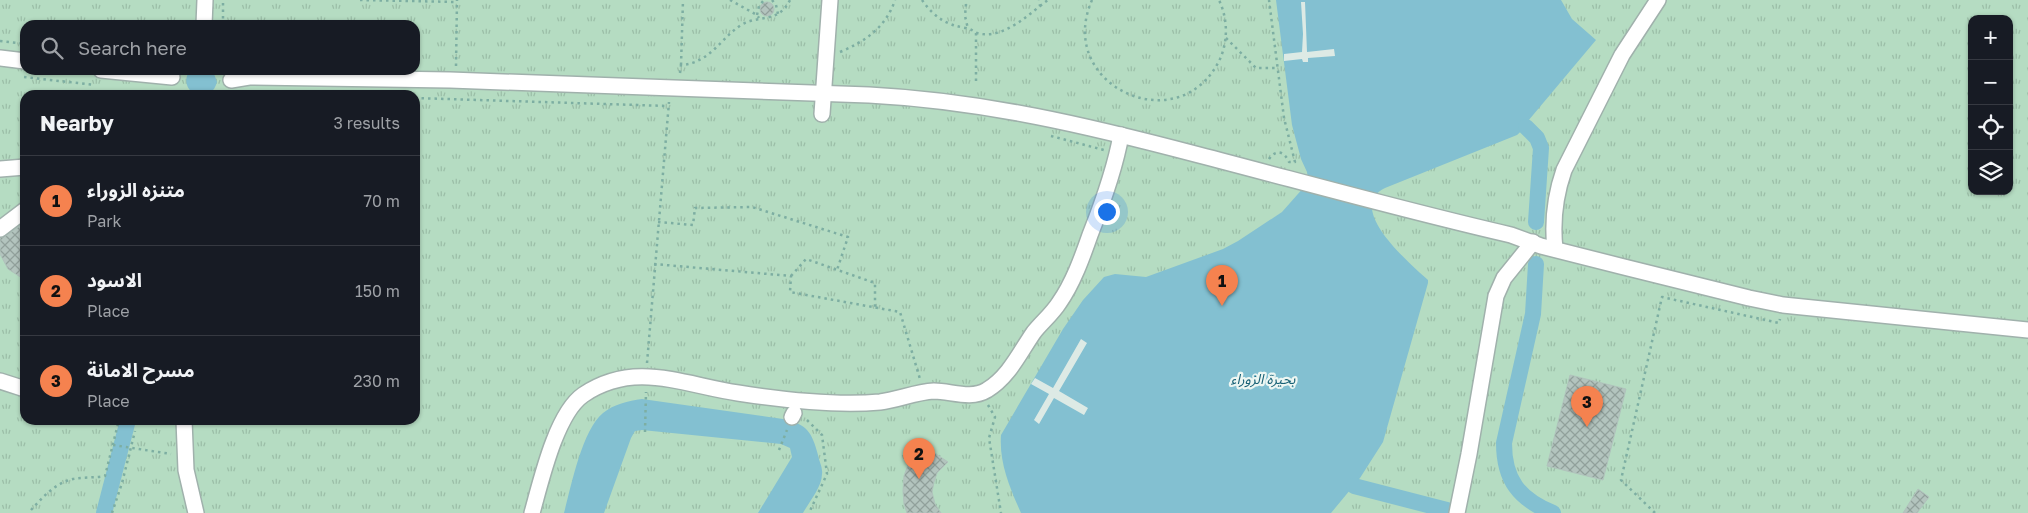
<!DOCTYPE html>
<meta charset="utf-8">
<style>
:root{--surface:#171b24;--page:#20242c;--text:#f1f3f6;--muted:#9ea1a6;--line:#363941;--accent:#f5824f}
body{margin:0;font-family:"Golos Text","Noto Sans Arabic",sans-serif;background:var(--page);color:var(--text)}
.controls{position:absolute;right:15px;top:15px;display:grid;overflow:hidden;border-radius:10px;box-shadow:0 1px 4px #0004}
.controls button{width:45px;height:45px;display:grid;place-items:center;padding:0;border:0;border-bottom:1px solid var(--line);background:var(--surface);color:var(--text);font:25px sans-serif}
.you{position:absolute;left:1106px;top:211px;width:18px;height:18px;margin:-12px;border:4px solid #fff;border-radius:50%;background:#1a73e8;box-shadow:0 0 0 8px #1a73e833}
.badge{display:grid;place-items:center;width:32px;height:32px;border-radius:50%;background:var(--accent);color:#111;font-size:16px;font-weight:700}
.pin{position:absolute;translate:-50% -41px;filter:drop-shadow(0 1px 2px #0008)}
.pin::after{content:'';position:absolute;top:26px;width:18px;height:15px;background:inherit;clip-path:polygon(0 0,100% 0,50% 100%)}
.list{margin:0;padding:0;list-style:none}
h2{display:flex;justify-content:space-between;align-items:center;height:65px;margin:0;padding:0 20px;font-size:21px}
h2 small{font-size:16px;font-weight:400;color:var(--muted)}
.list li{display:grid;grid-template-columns:32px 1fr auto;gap:15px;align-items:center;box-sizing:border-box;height:90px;padding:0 20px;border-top:1px solid var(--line)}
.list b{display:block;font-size:19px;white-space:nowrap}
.list p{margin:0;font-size:16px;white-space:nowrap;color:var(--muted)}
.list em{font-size:16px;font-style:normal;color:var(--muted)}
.icon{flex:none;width:28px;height:28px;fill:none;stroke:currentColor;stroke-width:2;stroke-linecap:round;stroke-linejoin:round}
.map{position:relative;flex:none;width:2028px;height:513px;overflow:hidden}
.search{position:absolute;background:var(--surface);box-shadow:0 1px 4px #0004;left:20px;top:20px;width:400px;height:55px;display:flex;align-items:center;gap:12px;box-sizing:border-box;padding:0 18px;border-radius:15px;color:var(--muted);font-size:19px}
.panel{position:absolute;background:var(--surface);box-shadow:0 1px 4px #0004;left:20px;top:90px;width:400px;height:335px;border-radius:15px}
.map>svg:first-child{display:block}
</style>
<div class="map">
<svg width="2028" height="513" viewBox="0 0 2028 513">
<defs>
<pattern id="park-tufts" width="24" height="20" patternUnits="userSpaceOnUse" patternTransform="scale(1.25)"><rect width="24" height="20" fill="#b5dcc2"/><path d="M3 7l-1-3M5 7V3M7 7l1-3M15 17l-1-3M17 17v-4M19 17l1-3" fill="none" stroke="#9bbea7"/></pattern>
<pattern id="building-cross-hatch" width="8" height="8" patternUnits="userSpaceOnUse" patternTransform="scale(1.25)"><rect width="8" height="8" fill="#b3c4be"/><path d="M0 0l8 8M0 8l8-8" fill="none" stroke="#91a09b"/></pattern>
</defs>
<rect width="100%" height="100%" fill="#ddeae5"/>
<path fill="url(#park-tufts)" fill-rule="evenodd" d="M0,0H2028V513H0ZM1972,19H2009V191H1972ZM25,25H415V70H25ZM25,95H415V420H25Z"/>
<g fill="#83c0d1">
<path d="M1276,0H1561L1572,19L1596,40L1528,121L1529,124L1517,135L1385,188C1344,207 1410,264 1428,280V283L1383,442L1360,478L1331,513H1021C1010,488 999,463 1001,435L1063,329L1083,300L1104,277L1115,274L1146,277L1223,249L1238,241L1282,212L1305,186L1308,179L1307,172L1301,159L1292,125Z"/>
<path d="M190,70L213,71L217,82C210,108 175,92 190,70Z"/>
<path d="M642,399L783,419C807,424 812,432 818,455C819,461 823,468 822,474C822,487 809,502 803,513H758L792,457L790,448L781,444L642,430L635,431L631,438L604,513H564C571,487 582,430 603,413C614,404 628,401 642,399Z"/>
</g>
<g fill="#ddeae5">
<polygon points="1301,2 1305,2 1307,52 1334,49 1335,56 1308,58 1308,62 1303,62 1302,59 1284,61 1284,54 1302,52 1303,34"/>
<polygon points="1081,339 1087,343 1059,391 1088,408 1084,415 1054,398 1039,424 1034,420 1049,394 1031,384 1035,378 1053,388"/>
</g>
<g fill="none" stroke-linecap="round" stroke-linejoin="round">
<g stroke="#83c0d1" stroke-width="16">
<polyline points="1526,127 1537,138 1541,148 1536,222"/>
<path d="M1536,264L1533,314L1504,443C1504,480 1519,499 1553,513"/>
<polyline points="1354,486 1447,510"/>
<polyline points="104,513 128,420"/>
</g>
</g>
<g fill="url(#building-cross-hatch)" stroke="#b0c3bc">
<circle cx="767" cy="9" r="7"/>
<polygon points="25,222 25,280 8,269 0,254 0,238 6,236"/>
<polygon points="1570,375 1626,389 1603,480 1547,466"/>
<polygon points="921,444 948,462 937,473 934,482 932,492 935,504 941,513 907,513 904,504 903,491 904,476 909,462"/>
<polygon points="1918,489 1929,497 1917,513 1903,513"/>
</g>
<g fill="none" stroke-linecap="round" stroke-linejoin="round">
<defs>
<g id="minor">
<polyline points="204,25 205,0"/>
<polyline points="0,58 25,61"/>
<polyline points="101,70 172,77"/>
<path d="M231,80L249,77L450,80L869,95C984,101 1089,126 1199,155C1303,182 1406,211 1511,235L1541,246L1624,267L1749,298L1783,305L2028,330"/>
<polyline points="822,114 830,0"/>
<polyline points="0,169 25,167"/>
<polyline points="0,229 25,210"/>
<path d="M1555,249C1552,222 1555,196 1564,170L1622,55L1658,0"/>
<polyline points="0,381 25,389"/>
<polyline points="792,417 794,413"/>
<polyline points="184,420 186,470 196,513"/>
<path d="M532,513C541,481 556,414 583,395C635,360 683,385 738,393C783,400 834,406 880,402C898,400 915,392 934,391C951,391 971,400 987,390C1009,377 1020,352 1034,332C1042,322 1052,314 1059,303C1073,283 1082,258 1090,235C1103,202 1115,169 1121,135"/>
<polyline points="1457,513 1469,454 1496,296 1504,278 1533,242"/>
</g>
</defs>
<use href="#minor" stroke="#a0b1ac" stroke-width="18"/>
<g stroke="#7daea2" stroke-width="2.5" stroke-dasharray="2.5 4" stroke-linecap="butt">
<polyline points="360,0 457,2"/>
<polyline points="730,0 757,15 759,18"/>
<polyline points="772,0 776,5 778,14"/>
<path d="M922,0C934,17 946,25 966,28C971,29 973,31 977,33C1000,40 1025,18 1040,6L1039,0"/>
<path d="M1092,0C1054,86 1180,143 1220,59C1228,41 1228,19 1219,0"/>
<polyline points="966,4 965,16 968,29"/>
<polyline points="1040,6 1048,0"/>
<polyline points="757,15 759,6 764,0"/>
<polyline points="223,25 223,0"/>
<polyline points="976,33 976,82"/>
<polyline points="1226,38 1256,68 1278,68"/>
<polyline points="0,41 25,44"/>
<path d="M840,52C866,41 886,27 895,0"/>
<polyline points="681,65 683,0"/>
<polyline points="456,66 457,0"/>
<path d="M680,73L681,65C710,63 721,38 741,25C760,14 778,24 790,0"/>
<polyline points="24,77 95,85"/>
<polyline points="296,91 296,95 303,95"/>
<polyline points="415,98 668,106"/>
<polyline points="1051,136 1104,150"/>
<path d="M1269,159C1276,149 1284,151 1289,162H1295L1284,118L1269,0"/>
<polyline points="658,222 693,225 695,208 752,207 848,237 837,270"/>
<polyline points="654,264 791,276 790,292 900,312 920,379"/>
<polyline points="791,276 806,259 875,283 875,307"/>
<polyline points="647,363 669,102"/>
<polyline points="988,405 995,417 989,438 1001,513"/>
<polyline points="807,420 822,435 827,474 809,513"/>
<polyline points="645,432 646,392"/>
<polyline points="113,445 171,454"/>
<polyline points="779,450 787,430"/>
<path d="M31,510C43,497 55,483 73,479C83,477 94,478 105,476L119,420"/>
<polyline points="112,513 122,483 135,431"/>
<polyline points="1655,513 1621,480 1662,297 1779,323 1780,319"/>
</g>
<use href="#minor" stroke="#fff" stroke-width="15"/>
</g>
<g text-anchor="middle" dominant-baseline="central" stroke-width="4.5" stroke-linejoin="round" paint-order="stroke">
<g font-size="14" font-style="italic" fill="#186176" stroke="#edf6f2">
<text x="1263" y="378">بحيرة الزوراء</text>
</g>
</g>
</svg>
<div class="controls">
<button>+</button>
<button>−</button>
<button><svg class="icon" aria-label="locate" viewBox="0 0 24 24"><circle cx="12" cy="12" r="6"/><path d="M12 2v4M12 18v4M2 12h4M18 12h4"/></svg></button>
<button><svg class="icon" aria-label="layers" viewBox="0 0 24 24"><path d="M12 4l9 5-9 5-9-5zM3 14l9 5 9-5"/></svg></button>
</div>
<div class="you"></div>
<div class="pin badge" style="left:1222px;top:306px">1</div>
<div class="pin badge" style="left:919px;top:479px">2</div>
<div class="pin badge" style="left:1587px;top:427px">3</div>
<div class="search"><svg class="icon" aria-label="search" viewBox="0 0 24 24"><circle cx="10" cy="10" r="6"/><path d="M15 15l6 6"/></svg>Search here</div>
<section class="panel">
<h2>Nearby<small>3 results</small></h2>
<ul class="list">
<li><span class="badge">1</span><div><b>متنزه الزوراء</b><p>Park</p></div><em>70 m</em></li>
<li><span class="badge">2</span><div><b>الاسود</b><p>Place</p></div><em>150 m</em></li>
<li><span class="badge">3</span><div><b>مسرح الامانة</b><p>Place</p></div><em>230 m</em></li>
</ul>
</section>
</div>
